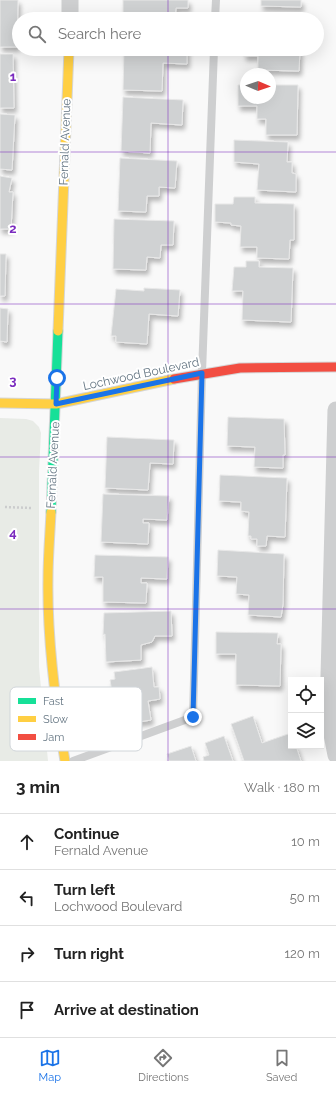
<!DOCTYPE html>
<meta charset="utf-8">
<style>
:root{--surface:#fff;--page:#f6f6f6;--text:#222;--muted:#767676;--line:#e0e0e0;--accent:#1a73e8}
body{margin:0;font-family:Raleway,sans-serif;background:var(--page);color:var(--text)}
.controls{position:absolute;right:12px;bottom:12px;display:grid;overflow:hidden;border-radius:0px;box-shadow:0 4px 16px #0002}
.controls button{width:36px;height:36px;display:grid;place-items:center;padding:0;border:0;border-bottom:1px solid var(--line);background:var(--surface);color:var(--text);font:20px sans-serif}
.compass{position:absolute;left:240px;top:68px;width:36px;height:36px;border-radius:50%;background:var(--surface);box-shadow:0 4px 16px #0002;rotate:92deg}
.stop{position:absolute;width:12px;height:12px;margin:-9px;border:3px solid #1a73e8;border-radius:50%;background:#fff}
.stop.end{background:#1a73e8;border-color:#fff;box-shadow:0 1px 4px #0008}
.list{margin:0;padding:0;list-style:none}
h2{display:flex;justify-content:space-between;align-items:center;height:52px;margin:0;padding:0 16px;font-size:17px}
h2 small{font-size:13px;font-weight:400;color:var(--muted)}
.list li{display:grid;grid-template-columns:26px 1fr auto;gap:12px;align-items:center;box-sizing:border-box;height:56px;padding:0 16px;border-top:1px solid var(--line)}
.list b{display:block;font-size:15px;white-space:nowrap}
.list p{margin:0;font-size:13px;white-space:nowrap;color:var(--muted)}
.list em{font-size:13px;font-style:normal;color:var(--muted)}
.icon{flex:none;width:22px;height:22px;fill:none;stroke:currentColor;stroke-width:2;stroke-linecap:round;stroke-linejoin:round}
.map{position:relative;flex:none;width:336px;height:761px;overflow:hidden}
.search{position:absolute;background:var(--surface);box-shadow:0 4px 16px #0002;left:12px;right:12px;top:12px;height:44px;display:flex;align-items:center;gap:10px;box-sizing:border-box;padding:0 14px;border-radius:22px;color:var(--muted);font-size:15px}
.sheet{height:276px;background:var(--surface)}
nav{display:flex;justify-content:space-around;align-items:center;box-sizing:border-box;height:56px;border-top:1px solid var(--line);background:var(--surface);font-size:11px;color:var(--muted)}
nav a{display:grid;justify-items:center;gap:2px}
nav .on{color:var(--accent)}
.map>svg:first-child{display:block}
</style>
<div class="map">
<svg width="336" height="761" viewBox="0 0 336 761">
<defs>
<filter id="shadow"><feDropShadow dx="2.5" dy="4.5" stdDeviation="2" flood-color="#0004"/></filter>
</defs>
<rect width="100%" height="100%" fill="#f9f9f9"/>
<polygon fill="#e8ebe6" points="0,418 26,419 33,421 39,427 41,433 39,471 39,667 48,761 0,761"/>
<g fill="#d0d2d3" stroke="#e8e8e8" filter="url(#shadow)">
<polygon points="0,0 18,0 17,47 0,47"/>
<polygon points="123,0 188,0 188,8 176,8 175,19 123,19"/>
<polygon points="261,0 301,0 301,7 261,6"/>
<polygon points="238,15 297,17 297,19 238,19"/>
<polygon points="124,49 187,49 187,64 163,63 162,91 123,90"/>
<polygon points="244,49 300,49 299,71 258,70 258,56 244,56"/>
<polygon points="0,54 13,54 14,108 0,108"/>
<polygon points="238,85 246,85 246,98 270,98 270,85 298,85 297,135 266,135 266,119 257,119 257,106 238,106"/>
<polygon points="123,97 183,100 182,125 151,123 150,153 121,151"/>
<polygon points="0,114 15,115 12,170 0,169"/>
<polygon points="234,140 288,142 287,162 292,162 292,173 296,174 296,192 257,190 259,164 234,162"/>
<polygon points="120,158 177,161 175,188 159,187 159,196 147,196 146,212 118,211"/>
<polygon points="0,176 12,178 9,192 13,192 11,229 0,229"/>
<polygon points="234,197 255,197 255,203 294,204 294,240 290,240 289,259 257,258 257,247 240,247 241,226 231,225 231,223 215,222 215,204 233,204"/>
<polygon points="114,219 174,221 173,245 161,245 160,258 147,257 146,270 113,269"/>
<polygon points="0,254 6,254 5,296 0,296"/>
<polygon points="246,261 259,261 259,267 293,268 291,322 242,320 243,291 232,291 234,267 246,267"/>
<polygon points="144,288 180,290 178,316 149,314 147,344 116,342 116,336 111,336 116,289 144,291"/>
<polygon points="0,308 8,309 7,342 0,341"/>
<polygon points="228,417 284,419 285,455 283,455 283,468 254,467 255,447 227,446"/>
<polygon points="107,437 174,440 173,464 150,463 148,490 105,488"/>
<polygon points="220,475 287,478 285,537 267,536 266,546 257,546 257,539 251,539 251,536 248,536 249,512 241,511 241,502 219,501"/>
<polygon points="103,494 169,496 167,520 143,519 143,523 149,523 148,544 101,542"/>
<polygon points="218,550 284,554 283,604 281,617 248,615 249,595 236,594 237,577 217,576"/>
<polygon points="95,555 168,557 167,579 141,578 141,583 147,583 146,603 103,602 103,577 94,577"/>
<polygon points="171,611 172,636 155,636 152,642 141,645 141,660 106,662 105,634 103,635 104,613"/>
<polygon points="216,632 278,633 277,644 281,644 280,686 236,685 236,654 216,654"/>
<polygon points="152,667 154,687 159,687 160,699 148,701 151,720 113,726 110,705 114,704 110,680 115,679 114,672"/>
<polygon points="253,716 262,743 291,733 291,746 296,746 301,761 244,761 231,724"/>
<polygon points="224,736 233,761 204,761 203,757 209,755 205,743"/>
<polygon points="191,746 196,761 169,761 167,754"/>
</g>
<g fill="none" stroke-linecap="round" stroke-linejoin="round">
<defs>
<polyline id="fast" points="51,512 58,331"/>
<g id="slow">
<polyline points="58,331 69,49"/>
<polyline points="0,403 56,404 174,379"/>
<path d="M51,512C50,534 48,557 48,579C47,640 55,701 65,761"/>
</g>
<polyline id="jam" points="174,379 240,368 336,367"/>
</defs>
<use href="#fast" stroke="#d5d6d7" stroke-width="11"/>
<use href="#slow" stroke="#d5d6d7" stroke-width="11"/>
<use href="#jam" stroke="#d5d6d7" stroke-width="11"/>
<polyline stroke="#cbcccd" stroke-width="2.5" stroke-dasharray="2 2" stroke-linecap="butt" points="5,507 31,508"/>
<g stroke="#cecfd0" stroke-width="8">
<polyline points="215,19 216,0"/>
<polyline points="73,761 193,717 202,373 214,49"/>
</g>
<g stroke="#cecfd0" stroke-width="17">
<polyline points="70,19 70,0"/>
<polyline points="336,410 328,714 336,755"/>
</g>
<use href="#fast" stroke="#16e098" stroke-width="9"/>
<use href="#slow" stroke="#ffcf43" stroke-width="9"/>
<use href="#jam" stroke="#f24e42" stroke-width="9"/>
</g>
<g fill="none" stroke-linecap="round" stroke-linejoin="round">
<polyline stroke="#1a73e8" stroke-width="5" points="57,378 56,404 202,373 193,717"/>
</g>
<path fill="none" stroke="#7b2cbf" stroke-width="1" stroke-opacity="0.55" d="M168,0V19M168,49V761M0,152H336M0,304H336M0,457H336M0,609H336"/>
<g text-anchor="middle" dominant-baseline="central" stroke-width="4" stroke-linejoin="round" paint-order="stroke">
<g font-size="12" fill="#657683" stroke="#fff">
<text transform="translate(65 142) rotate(-88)">Fernald Avenue</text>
<text transform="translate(141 374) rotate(-12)">Lochwood Boulevard</text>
<text transform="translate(53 465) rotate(-87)">Fernald Avenue</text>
</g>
</g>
<rect x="10" y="687" width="132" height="64" rx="6" fill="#fff" stroke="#d1d6da" stroke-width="1"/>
<rect x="18" y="698" width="18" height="6" fill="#16e098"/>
<rect x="18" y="716" width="18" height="6" fill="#ffcf43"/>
<rect x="18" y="734" width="18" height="6" fill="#f24e42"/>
<g font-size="11" fill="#657683">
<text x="43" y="705">Fast</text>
<text x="43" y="723">Slow</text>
<text x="43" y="741">Jam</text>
</g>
<g font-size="13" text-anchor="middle" font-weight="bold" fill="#7b2cbf" stroke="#fff" stroke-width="4" stroke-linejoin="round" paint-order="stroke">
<text x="13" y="81">1</text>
<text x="13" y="233">2</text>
<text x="13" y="385">3</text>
<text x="13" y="537">4</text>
</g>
</svg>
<div class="controls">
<button><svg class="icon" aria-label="locate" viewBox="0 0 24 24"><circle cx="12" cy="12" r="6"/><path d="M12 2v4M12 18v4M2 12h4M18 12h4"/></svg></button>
<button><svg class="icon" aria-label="layers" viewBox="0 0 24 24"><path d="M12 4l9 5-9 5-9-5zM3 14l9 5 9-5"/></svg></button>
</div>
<svg class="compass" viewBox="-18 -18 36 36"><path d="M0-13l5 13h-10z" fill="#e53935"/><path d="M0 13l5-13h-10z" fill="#767676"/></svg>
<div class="stop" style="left:57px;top:378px"></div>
<div class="stop end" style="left:193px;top:717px"></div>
<div class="search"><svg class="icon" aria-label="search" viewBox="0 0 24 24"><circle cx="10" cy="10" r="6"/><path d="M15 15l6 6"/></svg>Search here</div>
</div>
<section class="sheet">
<h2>3 min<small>Walk · 180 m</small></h2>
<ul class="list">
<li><svg class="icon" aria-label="ahead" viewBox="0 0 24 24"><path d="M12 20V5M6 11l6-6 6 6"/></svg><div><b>Continue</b><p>Fernald Avenue</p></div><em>10 m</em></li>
<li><svg class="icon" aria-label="left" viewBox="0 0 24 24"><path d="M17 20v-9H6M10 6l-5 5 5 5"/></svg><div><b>Turn left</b><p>Lochwood Boulevard</p></div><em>50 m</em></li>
<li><svg class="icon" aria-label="right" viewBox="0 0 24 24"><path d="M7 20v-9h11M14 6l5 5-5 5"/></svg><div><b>Turn right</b></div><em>120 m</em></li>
<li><svg class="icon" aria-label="arrive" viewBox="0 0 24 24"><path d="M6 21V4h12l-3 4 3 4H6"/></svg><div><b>Arrive at destination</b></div></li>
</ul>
</section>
<nav>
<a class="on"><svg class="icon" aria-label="map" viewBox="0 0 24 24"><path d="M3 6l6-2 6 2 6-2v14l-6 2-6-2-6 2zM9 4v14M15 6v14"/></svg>Map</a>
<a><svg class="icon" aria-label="directions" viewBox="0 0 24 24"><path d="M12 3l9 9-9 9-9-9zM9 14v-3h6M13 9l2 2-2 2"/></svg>Directions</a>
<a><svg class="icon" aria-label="saved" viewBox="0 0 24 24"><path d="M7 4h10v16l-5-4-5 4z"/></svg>Saved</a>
</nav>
